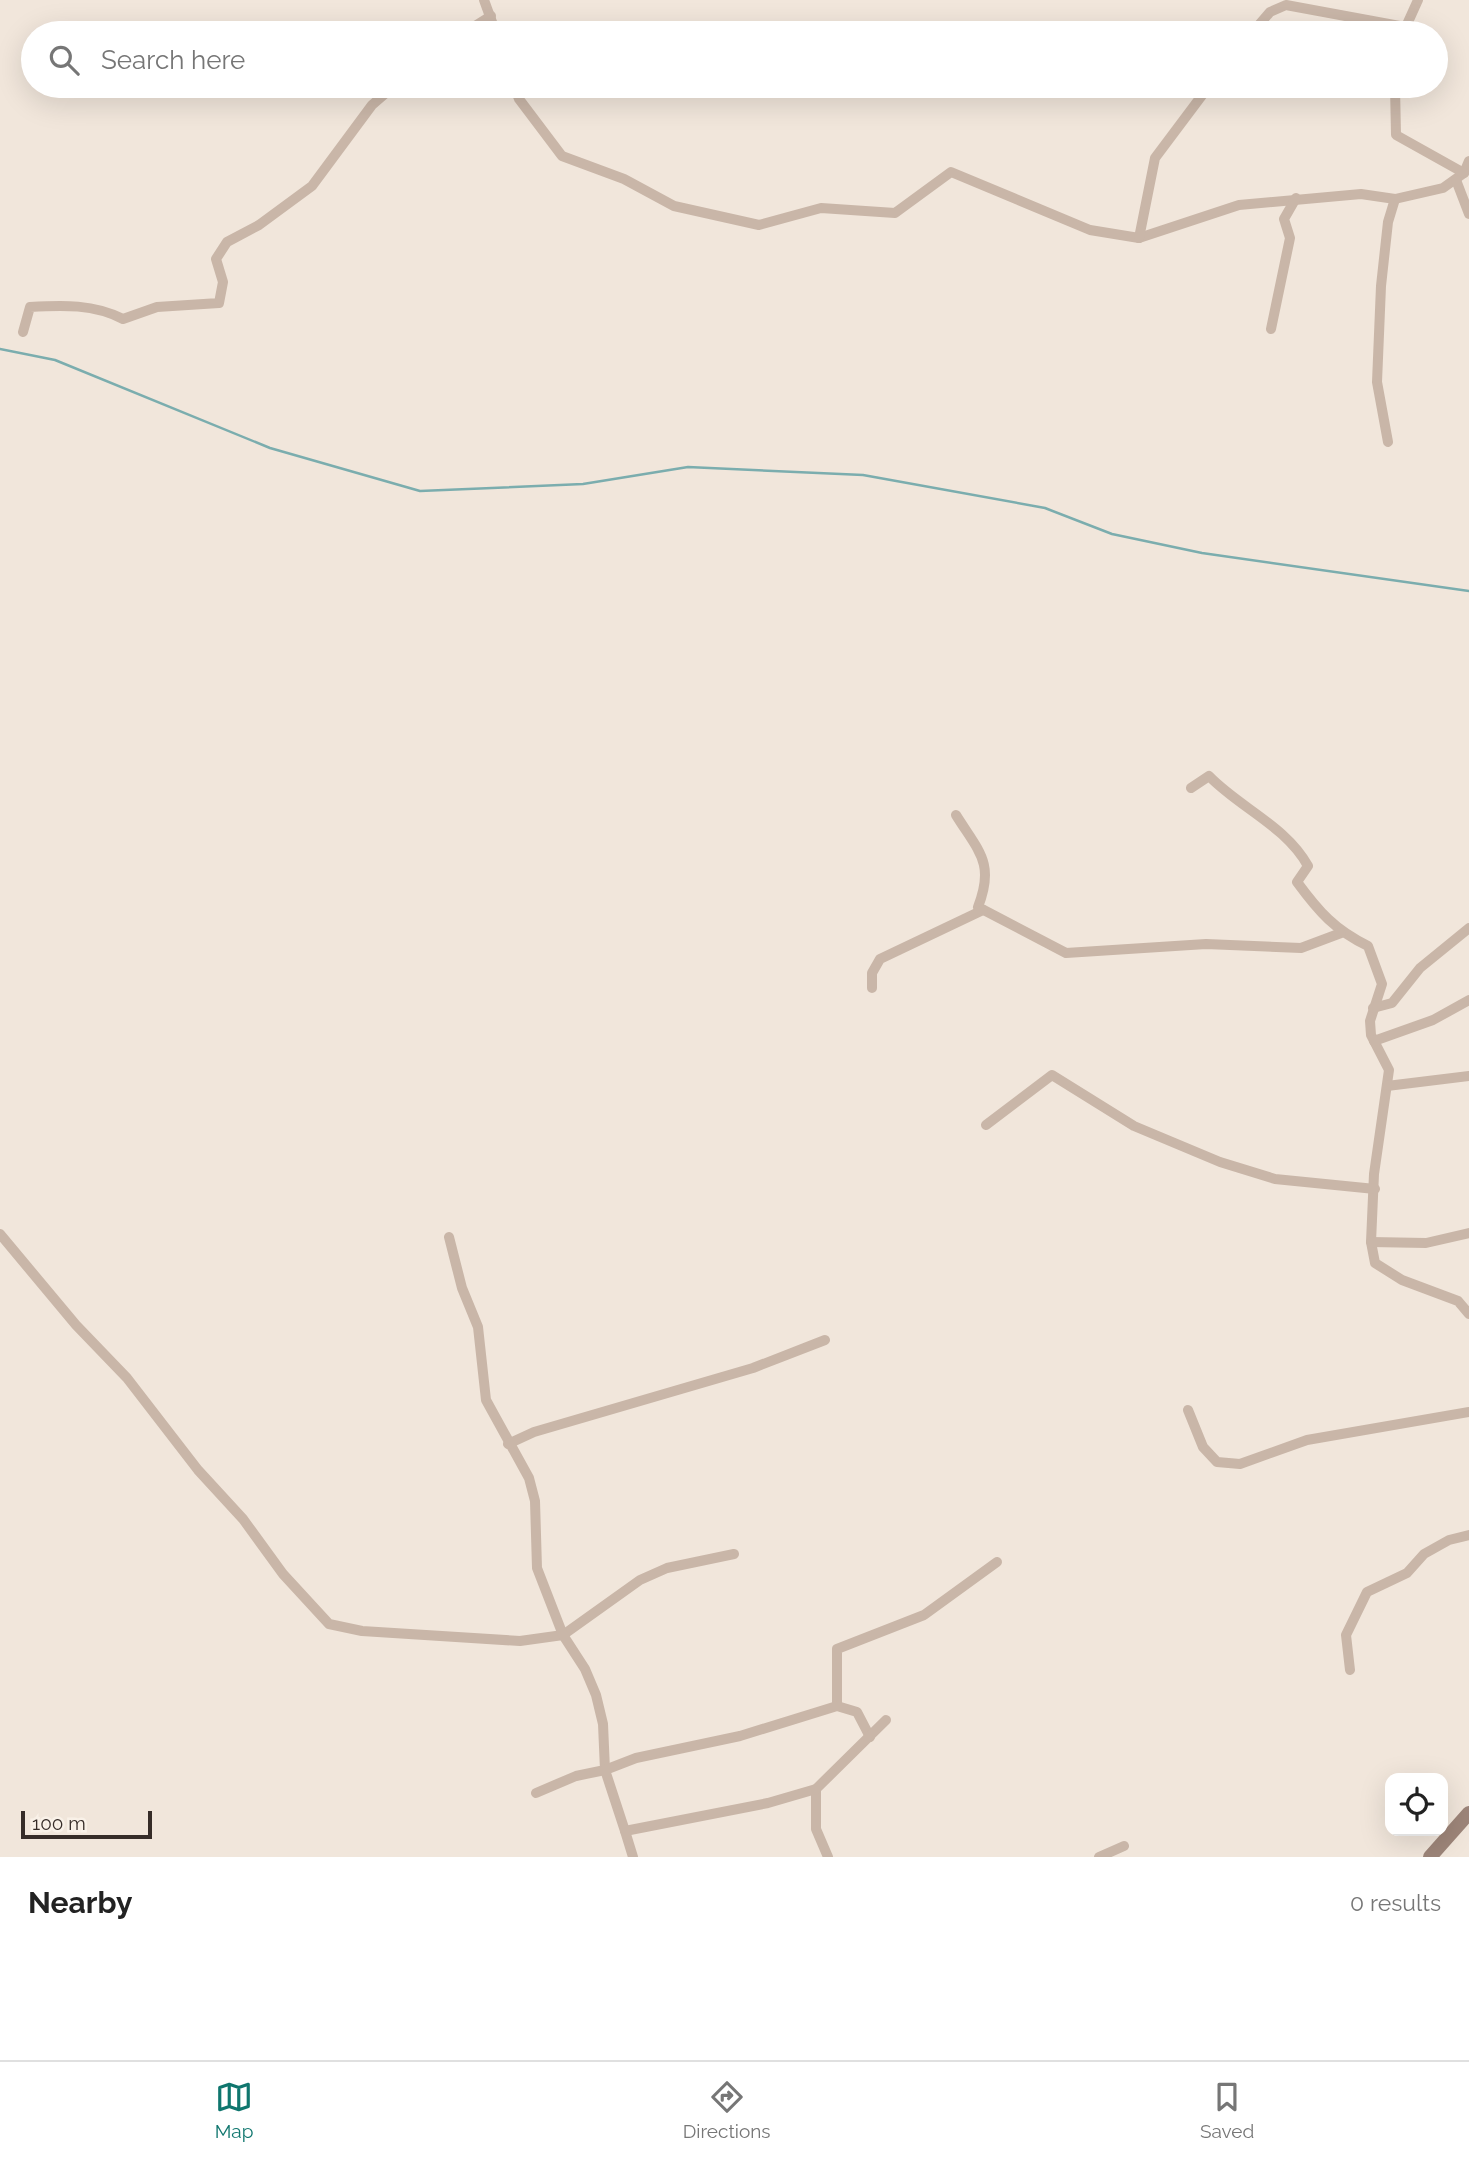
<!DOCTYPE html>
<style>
:root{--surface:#fff;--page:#f6f6f6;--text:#222;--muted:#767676;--line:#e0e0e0;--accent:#0f766e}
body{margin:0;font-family:Raleway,sans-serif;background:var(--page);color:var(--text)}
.controls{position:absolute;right:21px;bottom:21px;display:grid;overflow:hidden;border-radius:14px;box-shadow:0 7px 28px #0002}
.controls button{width:63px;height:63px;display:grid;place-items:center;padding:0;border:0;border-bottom:2px solid var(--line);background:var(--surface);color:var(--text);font:35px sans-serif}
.scale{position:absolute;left:21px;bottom:18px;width:131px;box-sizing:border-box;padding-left:7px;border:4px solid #362c28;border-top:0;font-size:19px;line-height:24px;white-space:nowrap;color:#362c28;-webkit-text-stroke:5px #f9f1e8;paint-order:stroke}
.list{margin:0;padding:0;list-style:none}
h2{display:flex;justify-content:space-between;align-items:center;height:91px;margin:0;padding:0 28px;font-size:30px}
h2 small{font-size:23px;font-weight:400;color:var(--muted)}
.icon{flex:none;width:38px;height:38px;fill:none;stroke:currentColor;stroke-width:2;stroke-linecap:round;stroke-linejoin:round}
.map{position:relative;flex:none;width:1469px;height:1857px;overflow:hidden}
.search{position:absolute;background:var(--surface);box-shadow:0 7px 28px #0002;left:21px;right:21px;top:21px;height:77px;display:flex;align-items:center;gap:18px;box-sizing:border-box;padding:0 24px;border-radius:38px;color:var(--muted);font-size:26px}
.sheet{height:203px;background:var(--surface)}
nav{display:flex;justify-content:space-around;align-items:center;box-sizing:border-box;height:98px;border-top:2px solid var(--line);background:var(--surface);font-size:19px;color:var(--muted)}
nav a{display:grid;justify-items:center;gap:4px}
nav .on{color:var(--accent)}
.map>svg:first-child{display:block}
</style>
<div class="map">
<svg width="1469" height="1857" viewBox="0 0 1469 1857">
<rect width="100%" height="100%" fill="#f1e6db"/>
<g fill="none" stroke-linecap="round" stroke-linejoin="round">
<polyline stroke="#7badae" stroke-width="2.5" points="0,349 55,360 270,448 420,491 583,484 688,467 863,475 1045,508 1112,534 1202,553 1469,591"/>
<g stroke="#c9b6a8" stroke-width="10">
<polyline points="484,0 496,33"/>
<polyline points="1404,31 1418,0"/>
<polyline points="464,33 491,16"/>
<polyline points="1252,33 1270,12 1286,5 1405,27"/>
<polyline points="514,86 519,99 562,156 624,179 674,206 759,225 821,208 895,213 951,172 1090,230 1139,238 1239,205 1361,194 1395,199 1443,188 1464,173 1469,161"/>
<polyline points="1395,86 1396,135 1464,173"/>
<polyline points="1456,180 1469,214"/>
<polyline points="1139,238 1155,158 1209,86"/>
<polyline points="1271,329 1290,238 1284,219 1296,198"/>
<path d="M23,332L30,307C63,305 94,304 123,319L157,307L219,303L223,282L216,259L227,242L259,225L312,186L372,105L394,86"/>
<polyline points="1388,442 1377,382 1381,286 1388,222 1395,199"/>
<path d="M1191,788L1209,776C1240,808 1286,826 1308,866L1297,882C1319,912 1335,930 1368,946L1382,984L1370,1021L1371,1035L1389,1070L1374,1174L1371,1242L1375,1263L1402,1280L1458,1301L1469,1314"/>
<path d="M956,815C979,852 995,863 978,907L1066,953L1206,944L1301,948L1341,933"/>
<polyline points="872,988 872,973 880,959 983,910"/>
<polyline points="1373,1008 1392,1003 1420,968 1469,928"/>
<polyline points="1374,1041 1433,1020 1469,1000"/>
<polyline points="1387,1086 1469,1076"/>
<polyline points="986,1125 1052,1075 1134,1126 1220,1162 1275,1179 1375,1189"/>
<polyline points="0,1234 76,1325 127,1378 198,1470 243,1519 283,1574 329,1624 362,1631 520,1641 563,1635 640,1580 667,1568 734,1554"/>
<polyline points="449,1237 462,1288 478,1327 486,1400 529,1478 535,1501 537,1568 563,1635 585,1669 596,1695 603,1724 605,1770 576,1776 536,1793"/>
<polyline points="1371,1242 1426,1243 1469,1233"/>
<polyline points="1188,1410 1203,1447 1217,1462 1240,1464 1307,1440 1469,1412"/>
<polyline points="508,1444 534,1432 753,1368 825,1340"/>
<polyline points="1350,1670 1346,1635 1367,1592 1407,1573 1424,1554 1449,1540 1469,1535"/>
<polyline points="837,1706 837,1649 924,1615 997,1562"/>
<polyline points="816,1789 816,1829 828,1857"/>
<polyline points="625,1831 605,1770 636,1758 740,1736 837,1706 857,1712 870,1737"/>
<polyline points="633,1857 625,1831 768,1803 816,1789 886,1720"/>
<polyline points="1099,1857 1124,1846"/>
</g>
<polyline stroke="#9d8579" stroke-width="14" points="1430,1857 1469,1813"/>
</g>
</svg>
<div class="controls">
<button><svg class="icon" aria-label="locate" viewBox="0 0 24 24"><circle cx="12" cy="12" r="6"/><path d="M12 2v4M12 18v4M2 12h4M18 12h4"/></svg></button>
</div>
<div class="scale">100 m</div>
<div class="search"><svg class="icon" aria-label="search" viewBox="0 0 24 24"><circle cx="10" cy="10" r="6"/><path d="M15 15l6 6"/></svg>Search here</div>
</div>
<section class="sheet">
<h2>Nearby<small>0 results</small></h2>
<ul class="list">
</ul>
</section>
<nav>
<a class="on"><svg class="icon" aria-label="map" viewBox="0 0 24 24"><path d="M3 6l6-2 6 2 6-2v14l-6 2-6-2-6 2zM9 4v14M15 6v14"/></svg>Map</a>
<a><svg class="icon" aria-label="directions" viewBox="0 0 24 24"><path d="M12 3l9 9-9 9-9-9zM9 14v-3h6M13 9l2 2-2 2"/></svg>Directions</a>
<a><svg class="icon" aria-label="saved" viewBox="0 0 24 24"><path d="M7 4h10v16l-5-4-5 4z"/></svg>Saved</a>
</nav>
